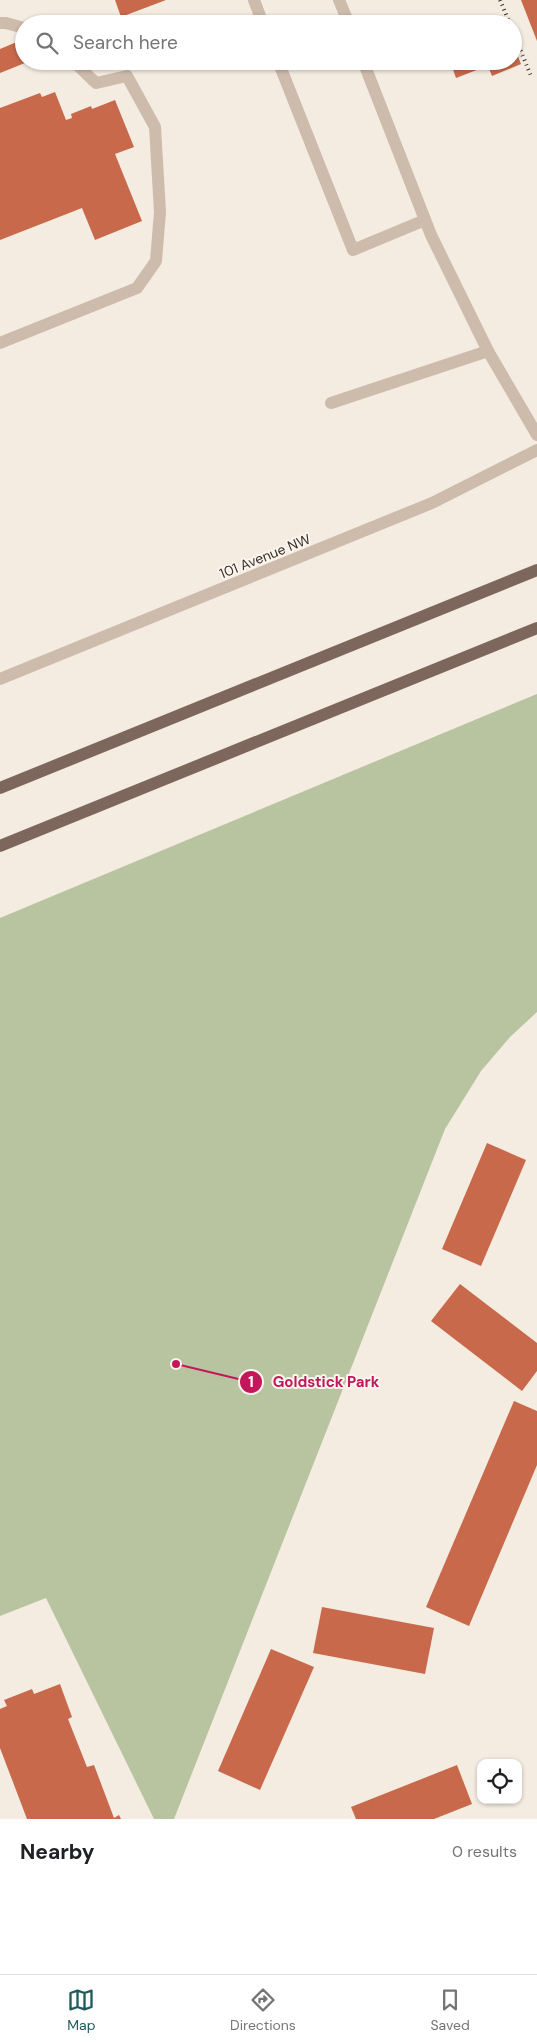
<!DOCTYPE html>
<style>
:root{--surface:#fff;--page:#f2f2f2;--text:#202124;--muted:#757577;--line:#e0e0e0;--accent:#1f5a5e}
body{margin:0;font-family:"DM Sans",sans-serif;background:var(--page);color:var(--text)}
.controls{position:absolute;right:15px;bottom:15px;display:grid;overflow:hidden;border-radius:10px;box-shadow:0 1px 4px #0004}
.controls button{width:45px;height:45px;display:grid;place-items:center;padding:0;border:0;border-bottom:1px solid var(--line);background:var(--surface);color:var(--text);font:25px sans-serif}
.list{margin:0;padding:0;list-style:none}
h2{display:flex;justify-content:space-between;align-items:center;height:65px;margin:0;padding:0 20px;font-size:21px}
h2 small{font-size:16px;font-weight:400;color:var(--muted)}
.icon{flex:none;width:28px;height:28px;fill:none;stroke:currentColor;stroke-width:2;stroke-linecap:round;stroke-linejoin:round}
.map{position:relative;flex:none;width:537px;height:1819px;overflow:hidden}
.search{position:absolute;background:var(--surface);box-shadow:0 1px 4px #0004;left:15px;right:15px;top:15px;height:55px;display:flex;align-items:center;gap:12px;box-sizing:border-box;padding:0 18px;border-radius:28px;color:var(--muted);font-size:19px}
.sheet{height:155px;background:var(--surface)}
nav{display:flex;justify-content:space-around;align-items:center;box-sizing:border-box;height:70px;border-top:1px solid var(--line);background:var(--surface);font-size:14px;color:var(--muted)}
nav a{display:grid;justify-items:center;gap:2px}
nav .on{color:var(--accent)}
.map>svg:first-child{display:block}
</style>
<div class="map">
<svg width="537" height="1819" viewBox="0 0 537 1819">
<rect width="100%" height="100%" fill="#f4ebe1"/>
<polygon fill="#b8c4a0" points="537,694 537,1012 510,1037 481,1071 445,1129 174,1819 154,1819 46,1598 0,1616 0,918"/>
<g fill="#c8694b">
<polygon points="115,0 166,0 121,17"/>
<polygon points="521,0 537,0 537,41"/>
<polygon points="19,41 24,54 24,61 30,61 0,73 0,49"/>
<polygon points="513,44 521,64 492,76 486,61 513,61"/>
<polygon points="450,61 480,61 482,68 456,78"/>
<polygon points="55,92 66,120 72,118 71,114 91,106 92,109 115,100 134,147 115,154 142,221 95,240 82,208 0,240 0,108 40,93 42,97"/>
<polygon points="487,1143 526,1160 481,1266 442,1249"/>
<polygon points="460,1284 537,1343 537,1371 522,1391 431,1321"/>
<polygon points="514,1401 537,1411 537,1465 469,1626 426,1607"/>
<polygon points="322,1607 434,1628 425,1674 313,1653"/>
<polygon points="271,1649 314,1667 260,1790 218,1771"/>
<polygon points="60,1684 72,1717 68,1719 87,1767 94,1765 114,1818 119,1815 121,1819 27,1819 0,1748 0,1709 7,1706 4,1700 32,1689 34,1694"/>
<polygon points="457,1765 472,1804 434,1819 356,1819 351,1807"/>
</g>
<g fill="none" stroke-linecap="round" stroke-linejoin="round">
<g stroke="#cdbbac" stroke-width="12">
<polyline points="254,0 263,24"/>
<polyline points="339,0 349,24"/>
<polyline points="0,23 6,23 24,28"/>
<polyline points="278,61 353,250 425,220"/>
<polyline points="363,61 431,235 488,351"/>
<polyline points="0,343 137,288 156,261 160,212 155,127 127,76 96,83 73,61"/>
<polyline points="331,403 488,351 537,435"/>
<polyline points="0,679 432,503 537,450"/>
</g>
<g stroke="#7d675c" stroke-width="12">
<polyline points="0,788 537,570"/>
<polyline points="0,846 537,628"/>
</g>
<g stroke="#3b302b" stroke-width="4" stroke-dasharray="1 4" stroke-linecap="butt">
<polyline points="500,0 510,24"/>
<polyline points="513,32 531,76"/>
</g>
</g>
<g text-anchor="middle" dominant-baseline="central" stroke-width="4" stroke-linejoin="round" paint-order="stroke">
<g font-size="14" fill="#3b302b" stroke="#fbf5ee">
<text transform="translate(265 556) rotate(-22)">101 Avenue NW</text>
</g>
</g>
<path fill="none" stroke="#c2185b" stroke-width="2" d="M176 1364L251 1382"/>
<g fill="#c2185b" stroke="#fbf5ee" stroke-width="2">
<circle cx="176" cy="1364" r="5"/>
<circle cx="251" cy="1382" r="12"/>
</g>
<g font-size="15" text-anchor="middle" font-weight="bold" fill="#fff">
<text x="251" y="1387">1</text>
</g>
<g font-size="15" text-anchor="middle" font-weight="bold" fill="#c2185b" stroke="#fbf5ee" stroke-width="4" stroke-linejoin="round" paint-order="stroke">
<text x="326" y="1387">Goldstick Park</text>
</g>
</svg>
<div class="controls">
<button><svg class="icon" aria-label="locate" viewBox="0 0 24 24"><circle cx="12" cy="12" r="6"/><path d="M12 2v4M12 18v4M2 12h4M18 12h4"/></svg></button>
</div>
<div class="search"><svg class="icon" aria-label="search" viewBox="0 0 24 24"><circle cx="10" cy="10" r="6"/><path d="M15 15l6 6"/></svg>Search here</div>
</div>
<section class="sheet">
<h2>Nearby<small>0 results</small></h2>
<ul class="list">
</ul>
</section>
<nav>
<a class="on"><svg class="icon" aria-label="map" viewBox="0 0 24 24"><path d="M3 6l6-2 6 2 6-2v14l-6 2-6-2-6 2zM9 4v14M15 6v14"/></svg>Map</a>
<a><svg class="icon" aria-label="directions" viewBox="0 0 24 24"><path d="M12 3l9 9-9 9-9-9zM9 14v-3h6M13 9l2 2-2 2"/></svg>Directions</a>
<a><svg class="icon" aria-label="saved" viewBox="0 0 24 24"><path d="M7 4h10v16l-5-4-5 4z"/></svg>Saved</a>
</nav>
